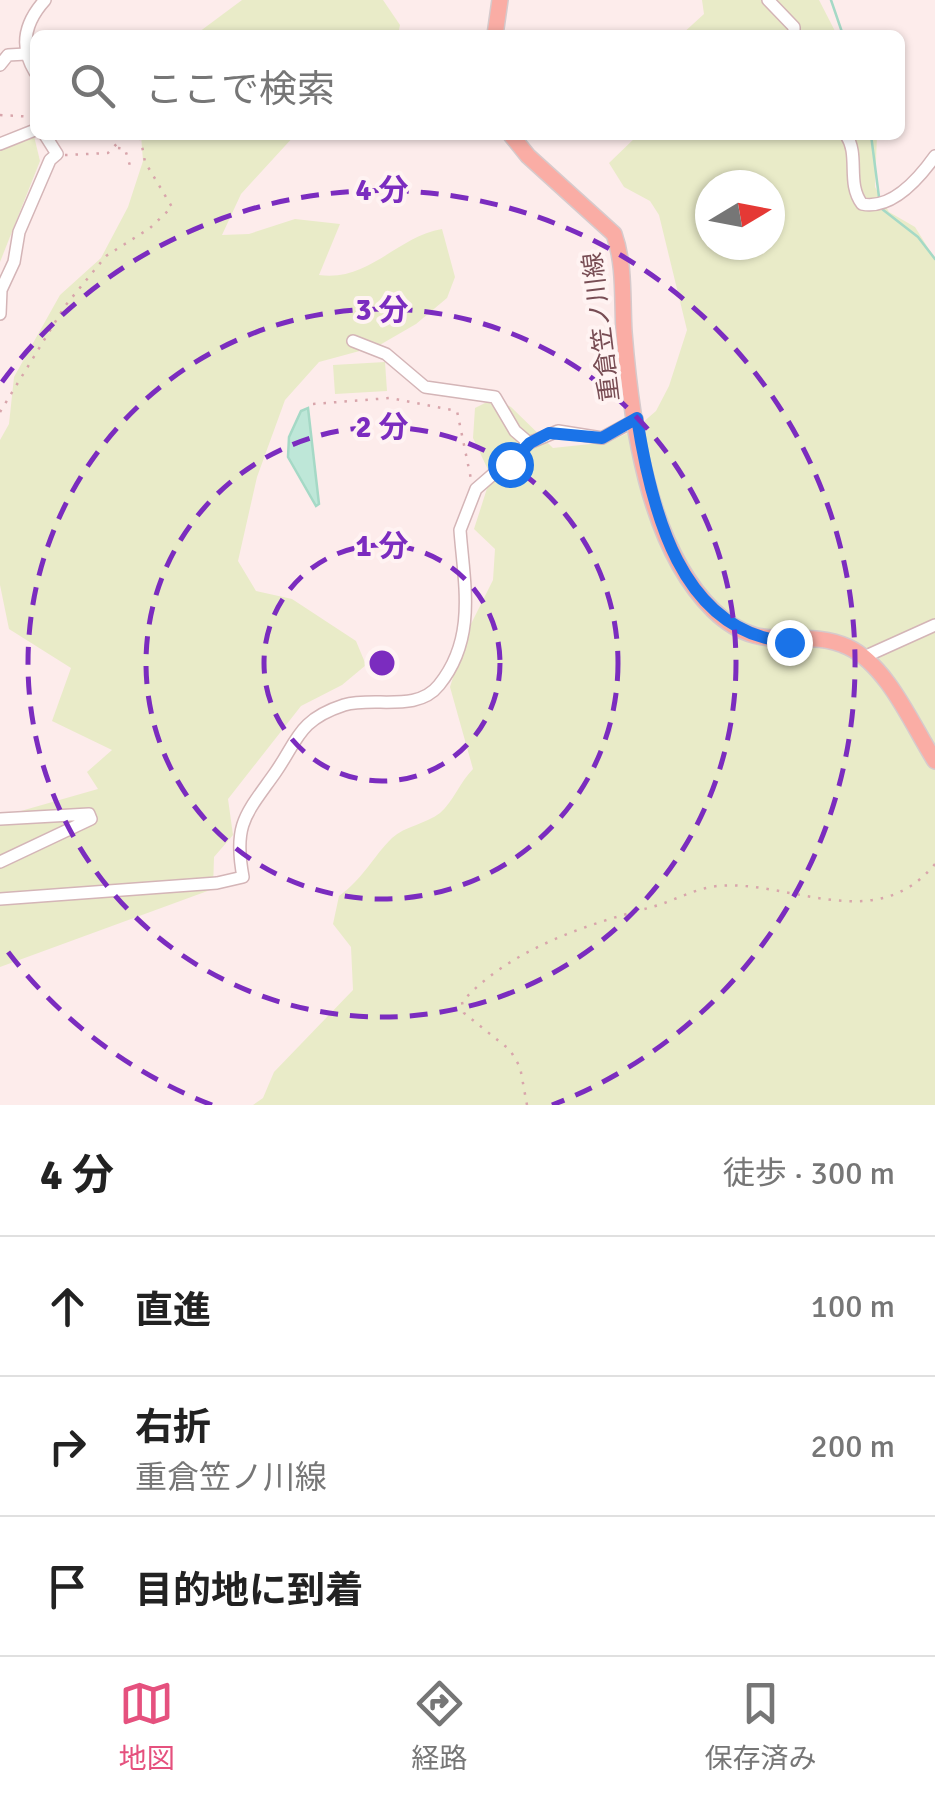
<!DOCTYPE html>
<html lang="ja">
<meta charset="utf-8">
<style>
:root{--surface:#fff;--page:#f6f6f6;--text:#222;--muted:#767676;--line:#e0e0e0;--accent:#e5517e}
body{margin:0;font-family:Signika,"Noto Sans JP",sans-serif;background:var(--page);color:var(--text)}
.compass{position:absolute;left:695px;top:170px;width:90px;height:90px;border-radius:50%;background:var(--surface);box-shadow:0 2px 8px #0004;rotate:80deg}
.stop{position:absolute;width:30px;height:30px;margin:-22px;border:8px solid #1a73e8;border-radius:50%;background:#fff}
.stop.end{background:#1a73e8;border-color:#fff;box-shadow:0 2px 10px #0008}
.list{margin:0;padding:0;list-style:none}
h2{display:flex;justify-content:space-between;align-items:center;height:130px;margin:0;padding:0 40px;font-size:42px}
h2 small{font-size:32px;font-weight:400;color:var(--muted)}
.list li{display:grid;grid-template-columns:65px 1fr auto;gap:30px;align-items:center;box-sizing:border-box;height:140px;padding:0 40px;border-top:2px solid var(--line)}
.list b{display:block;font-size:38px;white-space:nowrap}
.list p{margin:0;font-size:32px;white-space:nowrap;color:var(--muted)}
.list em{font-size:32px;font-style:normal;color:var(--muted)}
.icon{flex:none;width:55px;height:55px;fill:none;stroke:currentColor;stroke-width:2;stroke-linecap:round;stroke-linejoin:round}
.map{position:relative;flex:none;width:935px;height:1105px;overflow:hidden}
.search{position:absolute;background:var(--surface);box-shadow:0 2px 8px #0004;left:30px;right:30px;top:30px;height:110px;display:flex;align-items:center;gap:25px;box-sizing:border-box;padding:0 35px;border-radius:15px;color:var(--muted);font-size:38px}
.sheet{height:550px;background:var(--surface)}
nav{display:flex;justify-content:space-around;align-items:center;box-sizing:border-box;height:140px;border-top:2px solid var(--line);background:var(--surface);font-size:28px;color:var(--muted)}
nav a{display:grid;justify-items:center;gap:5px}
nav .on{color:var(--accent)}
.map>svg:first-child{display:block}
</style>
<div class="map">
<svg width="935" height="1105" viewBox="0 0 935 1105">
<rect width="100%" height="100%" fill="#fdeceb"/>
<g fill="#e9ebc8" fill-rule="evenodd">
<polygon points="242,0 383,0 400,25 398,35 195,35"/>
<polygon points="702,0 819,0 837,35 681,35 704,14"/>
<path d="M141,135H295L241,194L222,235L249,234L295,219L340,224L319,275C369,282 396,237 442,229L455,277L447,298L416,324L378,346L319,362L285,400L257,477L238,561L256,591L292,599L356,641L366,665L342,685L301,706L228,799L233,835L214,857L213,889L0,967V817L98,789L87,772L112,750L52,721L71,668L9,629L0,585V440L9,424L14,377L60,295L101,258L128,207L143,161Z"/>
<path d="M638,135H877L875,187L889,212L915,227L935,259V1105H253L263,1098L274,1072L353,990L351,947L333,924L339,896C363,879 372,858 392,838C405,826 426,824 440,813C453,802 460,782 473,769L450,687L467,632L493,580L495,549L474,529L491,476L473,438L475,408L495,398L511,407L553,448L609,442L634,430L656,411L669,386L687,330L659,215L650,201L624,187L609,163ZM710,185H770V245H710Z"/>
<polygon points="34,136 40,161 0,262 0,150"/>
<polygon points="385,362 387,391 335,394 333,365"/>
</g>
<polygon fill="#bee7d8" stroke="#a5d9c6" stroke-width="2.5" points="308,408 319,504 316,506 288,457 289,437 301,411"/>
<g fill="none" stroke-linecap="round" stroke-linejoin="round">
<g stroke="#a5d9c6" stroke-width="2.5">
<polyline points="831,0 843,35"/>
<polyline points="871,135 879,197"/>
<polyline points="882,209 918,237 935,259"/>
</g>
<defs>
<g id="minor">
<polyline points="768,0 794,27 794,35"/>
<polyline points="0,65 8,55 26,54"/>
<path d="M35,72C19,46 25,22 45,0"/>
<path d="M846,135C860,155 846,183 862,204C892,210 920,177 935,156"/>
<polyline points="0,144 35,130"/>
<polyline points="0,314 1,290 14,262 19,232 50,160 57,154 45,135"/>
<polyline points="353,341 386,354 425,387 495,397 515,431 529,443"/>
<polyline points="864,657 935,625"/>
<polyline points="0,819 89,814 91,819 0,862"/>
<path d="M0,899L217,883L243,877C233,824 246,814 275,773C298,740 298,720 344,705C374,696 417,713 439,685C477,638 464,584 460,530L476,489L529,443L558,431L602,438L637,419"/>
</g>
<g id="major">
<polyline points="495,35 500,0"/>
<path d="M511,135L528,156L614,234C625,265 622,300 624,332C631,420 647,545 713,610C763,659 800,625 848,647C888,666 912,725 935,761"/>
</g>
</defs>
<use href="#minor" stroke="#d4b5b7" stroke-width="14"/>
<use href="#major" stroke="#d6cacc" stroke-width="18"/>
<g stroke="#d8a5ab" stroke-width="2.5" stroke-dasharray="2.5 8" stroke-linecap="butt">
<polyline points="0,115 35,117"/>
<polyline points="118,148 125,149 131,169"/>
<polyline points="65,155 108,153 125,135"/>
<polyline points="313,404 390,398 457,411 471,479"/>
<polyline points="0,412 65,306 106,256 150,228 172,207 145,162 140,135"/>
<path d="M527,1105L520,1067L510,1050L464,1013L462,1002C508,950 587,924 652,907C674,901 693,889 717,886C789,879 875,937 935,864"/>
</g>
<use href="#minor" stroke="#fff" stroke-width="11"/>
<use href="#major" stroke="#faada5" stroke-width="15"/>
</g>
<g fill="none" stroke-linecap="round" stroke-linejoin="round">
<path stroke="#1a73e8" stroke-width="12" d="M510,464L530,443L549,433L602,438L637,418C651,508 680,633 789,642"/>
</g>
<g fill="none" stroke="#7b2cbf" stroke-width="5" stroke-dasharray="18 12">
<circle cx="382" cy="663" r="118"/>
<circle cx="382" cy="663" r="236"/>
<circle cx="382" cy="663" r="354"/>
<path d="M212 1105A473 473 0 0 1 2 944M2 382A473 473 0 1 1 552 1105"/>
</g>
<g text-anchor="middle" dominant-baseline="central" stroke-width="8" stroke-linejoin="round" paint-order="stroke">
<g font-size="25" fill="#784d54" stroke="#fff3f2">
<text transform="translate(601 327) rotate(-97)">重倉笠ノ川線</text>
</g>
</g>
<circle cx="382" cy="663" r="15" fill="#7b2cbf" stroke="#fff3f2" stroke-width="5"/>
<g font-size="30" text-anchor="middle" font-weight="bold" fill="#7b2cbf" stroke="#fff3f2" stroke-width="8" stroke-linejoin="round" paint-order="stroke">
<text x="382" y="200">4 分</text>
<text x="382" y="320">3 分</text>
<text x="382" y="437">2 分</text>
<text x="382" y="556">1 分</text>
</g>
</svg>
<svg class="compass" viewBox="-18 -18 36 36"><path d="M0-13l5 13h-10z" fill="#e53935"/><path d="M0 13l5-13h-10z" fill="#767676"/></svg>
<div class="stop" style="left:510px;top:464px"></div>
<div class="stop end" style="left:789px;top:642px"></div>
<div class="search"><svg class="icon" aria-label="search" viewBox="0 0 24 24"><circle cx="10" cy="10" r="6"/><path d="M15 15l6 6"/></svg>ここで検索</div>
</div>
<section class="sheet">
<h2>4 分<small>徒歩 · 300 m</small></h2>
<ul class="list">
<li><svg class="icon" aria-label="ahead" viewBox="0 0 24 24"><path d="M12 20V5M6 11l6-6 6 6"/></svg><div><b>直進</b></div><em>100 m</em></li>
<li><svg class="icon" aria-label="right" viewBox="0 0 24 24"><path d="M7 20v-9h11M14 6l5 5-5 5"/></svg><div><b>右折</b><p>重倉笠ノ川線</p></div><em>200 m</em></li>
<li><svg class="icon" aria-label="arrive" viewBox="0 0 24 24"><path d="M6 21V4h12l-3 4 3 4H6"/></svg><div><b>目的地に到着</b></div></li>
</ul>
</section>
<nav>
<a class="on"><svg class="icon" aria-label="map" viewBox="0 0 24 24"><path d="M3 6l6-2 6 2 6-2v14l-6 2-6-2-6 2zM9 4v14M15 6v14"/></svg>地図</a>
<a><svg class="icon" aria-label="directions" viewBox="0 0 24 24"><path d="M12 3l9 9-9 9-9-9zM9 14v-3h6M13 9l2 2-2 2"/></svg>経路</a>
<a><svg class="icon" aria-label="saved" viewBox="0 0 24 24"><path d="M7 4h10v16l-5-4-5 4z"/></svg>保存済み</a>
</nav>
